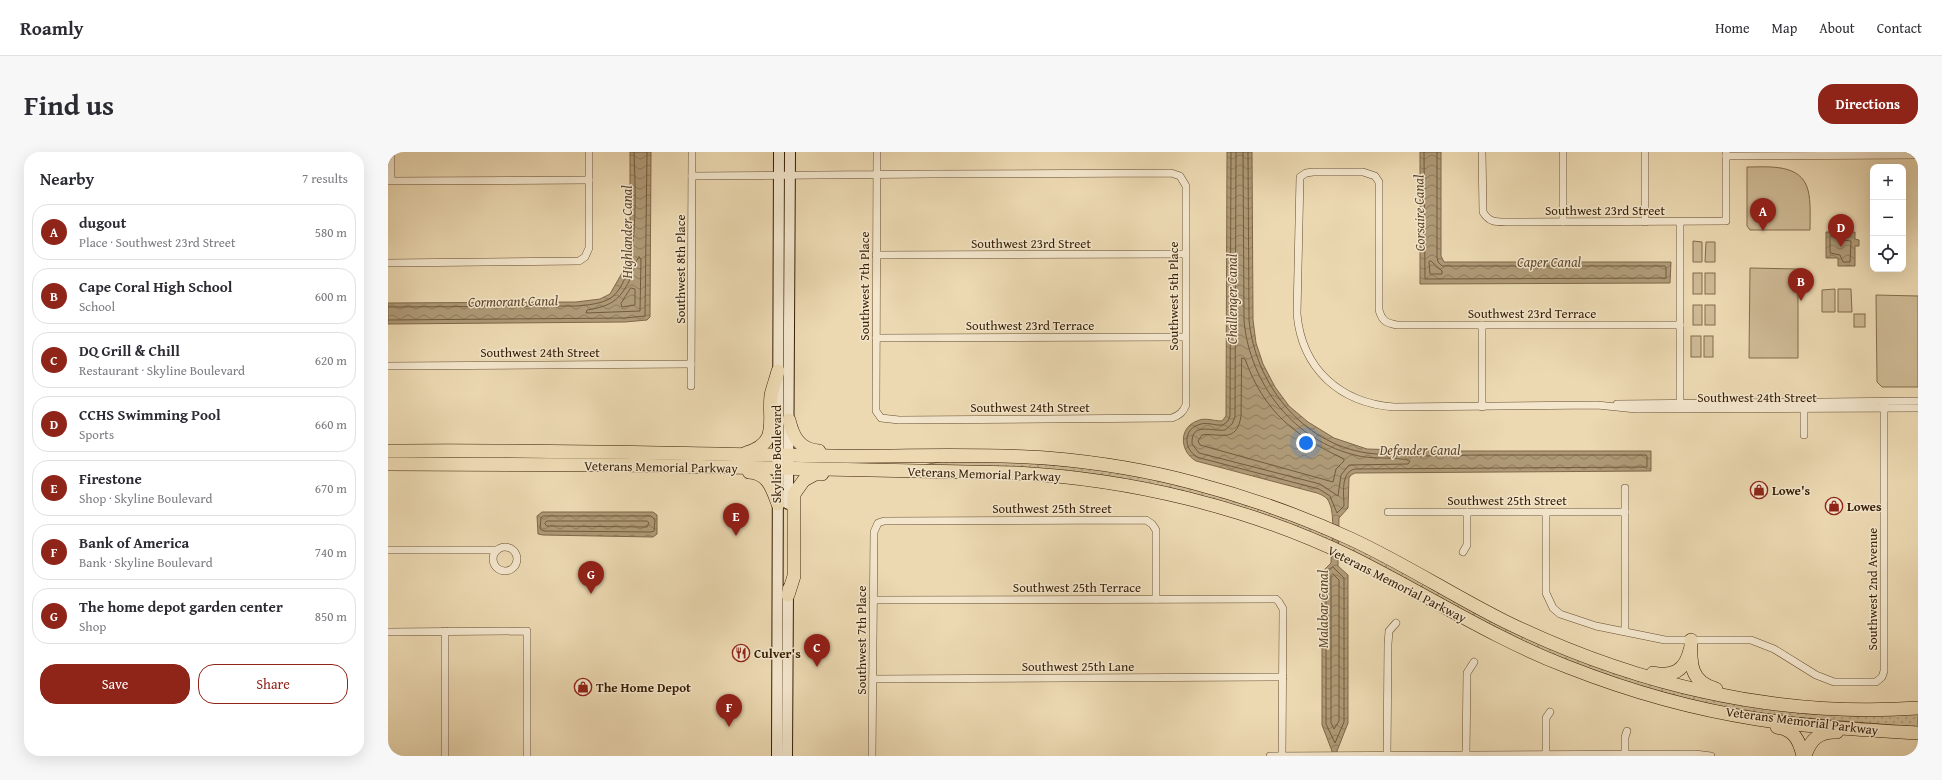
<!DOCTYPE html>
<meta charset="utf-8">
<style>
:root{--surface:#fff;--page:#f7f7f7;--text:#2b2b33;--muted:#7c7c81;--line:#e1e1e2;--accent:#8f2418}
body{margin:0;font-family:"Gentium Book Plus",serif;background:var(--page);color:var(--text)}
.controls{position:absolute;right:12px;top:12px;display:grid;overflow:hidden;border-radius:8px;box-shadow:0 4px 16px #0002}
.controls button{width:36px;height:36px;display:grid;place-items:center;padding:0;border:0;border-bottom:1px solid var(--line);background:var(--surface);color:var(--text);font:20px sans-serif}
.you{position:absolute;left:918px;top:291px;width:14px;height:14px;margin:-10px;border:3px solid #fff;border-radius:50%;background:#1a73e8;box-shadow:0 0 0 6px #1a73e833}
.badge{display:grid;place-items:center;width:26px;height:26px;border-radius:50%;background:var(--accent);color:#fff;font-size:13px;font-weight:700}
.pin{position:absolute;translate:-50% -33px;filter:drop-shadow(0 1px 2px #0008)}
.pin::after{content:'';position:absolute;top:21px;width:14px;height:12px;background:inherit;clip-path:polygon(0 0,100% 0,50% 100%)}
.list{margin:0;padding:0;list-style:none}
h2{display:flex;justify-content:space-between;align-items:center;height:52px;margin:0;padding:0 16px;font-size:17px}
h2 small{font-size:13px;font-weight:400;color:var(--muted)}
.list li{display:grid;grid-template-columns:26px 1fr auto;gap:12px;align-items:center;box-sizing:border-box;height:56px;margin:0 8px 8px;padding:0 8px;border:1px solid var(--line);border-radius:16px}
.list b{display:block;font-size:15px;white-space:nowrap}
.list p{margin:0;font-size:13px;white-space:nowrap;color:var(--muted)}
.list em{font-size:13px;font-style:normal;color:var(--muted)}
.actions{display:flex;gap:8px;padding:12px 16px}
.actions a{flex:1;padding:9px 0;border:1px solid var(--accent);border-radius:16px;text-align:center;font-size:14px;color:var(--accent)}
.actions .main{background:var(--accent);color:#fff}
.icon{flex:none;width:22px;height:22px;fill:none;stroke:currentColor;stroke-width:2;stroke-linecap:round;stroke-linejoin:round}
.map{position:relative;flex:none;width:1530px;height:604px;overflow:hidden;border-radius:16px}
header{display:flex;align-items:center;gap:24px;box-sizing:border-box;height:56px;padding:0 20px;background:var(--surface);border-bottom:1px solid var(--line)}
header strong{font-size:19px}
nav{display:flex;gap:22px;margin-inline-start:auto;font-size:14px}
.intro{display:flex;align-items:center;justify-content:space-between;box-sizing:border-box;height:96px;padding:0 24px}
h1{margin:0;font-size:28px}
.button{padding:10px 18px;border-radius:16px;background:var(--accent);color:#fff;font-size:14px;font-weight:700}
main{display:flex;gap:24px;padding:0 24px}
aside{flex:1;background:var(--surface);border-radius:16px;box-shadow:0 4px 16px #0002}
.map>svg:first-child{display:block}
</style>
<header>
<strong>Roamly</strong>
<nav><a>Home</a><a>Map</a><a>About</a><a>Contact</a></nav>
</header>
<div class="intro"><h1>Find us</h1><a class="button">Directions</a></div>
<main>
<aside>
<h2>Nearby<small>7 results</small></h2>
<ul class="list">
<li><span class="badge">A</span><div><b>dugout</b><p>Place · Southwest 23rd Street</p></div><em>580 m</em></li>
<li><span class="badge">B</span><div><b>Cape Coral High School</b><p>School</p></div><em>600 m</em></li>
<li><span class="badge">C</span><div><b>DQ Grill &amp; Chill</b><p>Restaurant · Skyline Boulevard</p></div><em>620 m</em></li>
<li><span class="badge">D</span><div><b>CCHS Swimming Pool</b><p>Sports</p></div><em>660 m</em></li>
<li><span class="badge">E</span><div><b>Firestone</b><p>Shop · Skyline Boulevard</p></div><em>670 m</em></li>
<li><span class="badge">F</span><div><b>Bank of America</b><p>Bank · Skyline Boulevard</p></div><em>740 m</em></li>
<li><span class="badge">G</span><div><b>The home depot garden center</b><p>Shop</p></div><em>850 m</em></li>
</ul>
<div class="actions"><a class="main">Save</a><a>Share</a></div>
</aside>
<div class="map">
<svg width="1530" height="604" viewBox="0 0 1530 604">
<defs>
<pattern id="grass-dots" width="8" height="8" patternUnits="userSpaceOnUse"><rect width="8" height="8" fill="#cdb994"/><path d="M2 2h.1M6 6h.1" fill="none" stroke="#a79677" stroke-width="1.8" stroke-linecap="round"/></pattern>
<pattern id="water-waves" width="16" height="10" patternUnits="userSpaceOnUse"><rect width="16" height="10" fill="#ae9976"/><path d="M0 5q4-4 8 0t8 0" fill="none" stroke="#8e7c5f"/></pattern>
</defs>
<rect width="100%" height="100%" fill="#ecd9b2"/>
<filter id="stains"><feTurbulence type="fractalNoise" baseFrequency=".005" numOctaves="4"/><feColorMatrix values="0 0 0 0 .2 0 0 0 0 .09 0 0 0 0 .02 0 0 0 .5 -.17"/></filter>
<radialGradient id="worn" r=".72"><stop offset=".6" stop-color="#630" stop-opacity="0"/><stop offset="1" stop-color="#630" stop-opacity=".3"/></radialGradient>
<polygon fill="url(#grass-dots)" stroke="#826b4b" points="561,308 616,309 703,316 776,329 850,349 930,378 969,396 1163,496 1421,561 1468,564 1530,561 1530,575 1378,563 1310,550 1223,526 1135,490 992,415 807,343 536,313"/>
<g fill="#cdb994" stroke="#826b4b">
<path d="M1359,15C1380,15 1413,11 1420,38C1423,50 1422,65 1422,78H1362L1359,74Z"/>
<polygon points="1305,89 1314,90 1314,110 1305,110"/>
<polygon points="1318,90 1327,90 1327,110 1317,110"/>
<polygon points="1362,116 1410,117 1410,206 1361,206"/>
<rect x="1305" y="121" width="9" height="21"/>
<rect x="1317" y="121" width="10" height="21"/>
<polygon points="1447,137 1447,160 1434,160 1434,138"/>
<polygon points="1450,137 1463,137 1464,160 1450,160"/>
<polygon points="1488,143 1530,144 1530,235 1494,235 1489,230"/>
<rect x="1305" y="153" width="9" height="20"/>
<rect x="1317" y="153" width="10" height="20"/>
<rect x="1466" y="162" width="11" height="13"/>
<rect x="1303" y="184" width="10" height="21"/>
<rect x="1316" y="184" width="9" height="21"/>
</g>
<g fill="url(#water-waves)" stroke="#7e6748">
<polygon points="242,0 263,0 262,165 259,168 237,170 0,172 0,151 188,150 212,147 222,142 238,114 242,94"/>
<path d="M839,0H864L865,168L868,191L875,212L887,235L901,254L920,270L946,286L979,297L1046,299H1263V319L967,321L963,323L961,326L960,356L951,366L950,414L960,423V571L949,599V604H944V599L934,573V420L943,411C943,395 948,363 941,350C939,345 934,343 929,341L808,309C792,300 790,276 809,269C817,265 825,269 834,269L838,264Z"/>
<polygon points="1032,0 1053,0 1053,104 1056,110 1283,110 1282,131 1032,132"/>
<polygon points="1438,80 1467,80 1467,87 1471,88 1471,94 1467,94 1467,114 1450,114 1450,106 1438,106"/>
<polygon points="154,360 265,360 269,363 269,382 265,385 155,383 150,382 149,364"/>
</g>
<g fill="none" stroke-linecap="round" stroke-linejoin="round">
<g stroke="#725b3c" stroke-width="1">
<path d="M843,0L842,264L840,269L835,273C826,274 819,269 810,273C793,279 797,301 812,306L931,337L942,344L949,361L956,354C956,343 952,320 967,317L1259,315V304L1258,303C1204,303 1150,303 1097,303C1059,303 1016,306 979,301C913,291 867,231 861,168L860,0"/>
<path d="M848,0L847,265L844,272L837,278C824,280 803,269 804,292L811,301L932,332L950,344L953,323L961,313L1020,312L1022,309C1015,305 983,307 971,304C906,290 862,232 856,169L855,0"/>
<polyline points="1036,0 1037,127 1278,126 1278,116 1277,114 1054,114 1050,110 1049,105 1049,0"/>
<polygon points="1444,84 1453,84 1456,88 1463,89 1462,110 1455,110 1452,103 1442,101 1442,86"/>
<path d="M251,105L253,107L252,159L198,161L199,158C225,154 233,147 244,123C246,117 247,109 251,105Z"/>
<polygon points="1043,109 1054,119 1054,122 1042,122 1041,110"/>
<polygon points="243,136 247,137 247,153 234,155 233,152"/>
<path d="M0,155L188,154C200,153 213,152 223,146C253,125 247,33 246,0"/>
<polyline points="0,168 237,166 257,164 259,0"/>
<path d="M854,206L857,207C876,260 907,284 956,307V309L948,317L945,330L812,293L810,289L814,283C830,280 849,293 853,264Z"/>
<polygon points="156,364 263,364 267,368 266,379 263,380 156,379 152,377 153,366"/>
<polygon points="159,369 259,369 261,371 259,375 159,374 157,372"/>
<polygon points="945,415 956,426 956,570 947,591 938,572 938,422"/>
<polygon points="945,422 951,428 951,569 946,577 943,571 943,424"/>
</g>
<defs>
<g id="street">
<polyline points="3,0 3,28"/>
<path d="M1094,0L1095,60C1101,70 1107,70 1118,70L1338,69V0"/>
<polyline points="1338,4 1530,3"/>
<path d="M304,24C464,22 623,22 783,21L792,24L798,34V253C795,260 792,263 784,266L511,268L493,266L488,259V255C488,170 488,85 489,0"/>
<polyline points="0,29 201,28"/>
<polyline points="1175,70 1175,0"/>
<polyline points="1257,70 1257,0"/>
<polyline points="1292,70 1292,255"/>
<polyline points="488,103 797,102"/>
<polyline points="0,111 191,109 197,105 201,96 201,0"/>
<polyline points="1094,173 1094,255"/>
<path d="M1292,173H1009C998,171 994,169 991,158V30L987,24L975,20H925L918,21L912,25L909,162C914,217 952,251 1006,255L1209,253L1248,257L1530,256"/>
<polyline points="488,186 797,185"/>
<polyline points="0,214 303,212"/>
<polyline points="303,234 304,0"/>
<polyline points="1229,252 1530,249"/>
<polyline points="1416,283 1416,253"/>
<polyline points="1000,360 1237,360"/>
<polyline points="1158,360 1158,441 1165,456 1172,462 1208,474 1277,488 1363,488 1386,497 1428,523 1446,530 1488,530 1494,525 1496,519 1496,250"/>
<circle cx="117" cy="407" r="12"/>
<polyline points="0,398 109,398"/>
<polyline points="1075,400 1079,393 1079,360"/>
<polyline points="485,448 888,447 891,450 895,457 894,604"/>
<polyline points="1237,479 1237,336"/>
<polyline points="0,480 139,479 139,604"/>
<polyline points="485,527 895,525"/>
<polyline points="1078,603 1079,521 1086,510"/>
<polyline points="1158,603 1158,566 1162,560"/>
<polyline points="1237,603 1237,585 1239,579"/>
<polyline points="57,604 57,479"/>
<polyline points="484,604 486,380 490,371 496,369 758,368 764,372 768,378 768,447"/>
<polyline points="882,604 1307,602 1323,604"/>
<polyline points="999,604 1000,492 1001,479 1008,471"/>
</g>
<g id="secondary">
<polyline points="400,352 402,0"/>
<polyline points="389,604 391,0"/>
<polyline points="399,604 400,436"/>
</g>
<g id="highway">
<path d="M401,268C405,285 412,298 431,299"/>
<path d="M0,299C148,297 296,302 444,304C515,305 586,301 658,306C707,310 758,318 806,331C859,345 913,364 963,387C1015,411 1064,443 1116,469C1245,532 1386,566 1530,556"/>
<path d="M358,301C392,291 380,269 383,243C385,235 388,227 390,219"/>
<path d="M0,312L235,313L628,321C742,327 860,355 963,405C1036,441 1104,486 1180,515C1241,539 1304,557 1369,567C1422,575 1476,578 1530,581"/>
<path d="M361,320C380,321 384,336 390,352"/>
<polyline points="400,443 406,424 406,342 416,328 427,322 434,322"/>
<path d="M1303,488C1302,511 1302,530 1328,537"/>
<path d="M1265,521C1285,525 1297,519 1302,498"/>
<path d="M1389,575C1406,578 1411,587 1415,604"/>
<path d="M1417,604C1422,588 1431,579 1449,580"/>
</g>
</defs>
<use href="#street" stroke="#644c2e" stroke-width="8"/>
<use href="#secondary" stroke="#361d02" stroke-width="12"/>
<use href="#highway" stroke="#361d02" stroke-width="14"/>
<use href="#street" stroke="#f3e6cd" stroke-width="7"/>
<use href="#secondary" stroke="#f3e6cd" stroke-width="10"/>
<use href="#highway" stroke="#ecd9b2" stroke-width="13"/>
</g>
<defs>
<symbol id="shop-ring" viewBox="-11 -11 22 22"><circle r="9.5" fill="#f3e6cd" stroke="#8f2418" stroke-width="1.5"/><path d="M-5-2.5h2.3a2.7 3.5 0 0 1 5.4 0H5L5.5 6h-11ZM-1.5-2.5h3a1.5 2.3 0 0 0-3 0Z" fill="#8f2418"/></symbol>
<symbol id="restaurant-ring" viewBox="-11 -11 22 22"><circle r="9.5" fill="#f3e6cd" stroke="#8f2418" stroke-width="1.5"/><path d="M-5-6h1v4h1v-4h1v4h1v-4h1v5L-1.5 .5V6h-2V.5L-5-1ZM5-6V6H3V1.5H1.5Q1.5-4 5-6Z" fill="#8f2418"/></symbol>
</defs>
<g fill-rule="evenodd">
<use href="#shop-ring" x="1361" y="328" width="20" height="20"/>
<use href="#shop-ring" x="1436" y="344" width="20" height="20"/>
<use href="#restaurant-ring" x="343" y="491" width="20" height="20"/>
<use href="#shop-ring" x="185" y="525" width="20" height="20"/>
</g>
<g text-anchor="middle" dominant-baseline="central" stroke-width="3" stroke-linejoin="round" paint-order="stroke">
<g font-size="13" fill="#361d02" stroke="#f3e6cd">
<text x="1217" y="58">Southwest 23rd Street</text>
<text x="643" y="91">Southwest 23rd Street</text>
<text transform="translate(292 117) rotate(-90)">Southwest 8th Place</text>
<text transform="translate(476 134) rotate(-90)">Southwest 7th Place</text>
<text transform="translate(785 144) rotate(-90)">Southwest 5th Place</text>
<text x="1144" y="161">Southwest 23rd Terrace</text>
<text x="642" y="173">Southwest 23rd Terrace</text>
<text x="152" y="200">Southwest 24th Street</text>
<text x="1369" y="245">Southwest 24th Street</text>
<text x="642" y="255">Southwest 24th Street</text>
<text transform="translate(388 302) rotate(-90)">Skyline Boulevard</text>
<text transform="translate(273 315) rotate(1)">Veterans Memorial Parkway</text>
<text transform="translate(596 322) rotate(2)">Veterans Memorial Parkway</text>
<text x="1119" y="348">Southwest 25th Street</text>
<text x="664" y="356">Southwest 25th Street</text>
<text transform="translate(1009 432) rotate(27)">Veterans Memorial Parkway</text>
<text x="689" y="435">Southwest 25th Terrace</text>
<text transform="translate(1484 437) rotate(-90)">Southwest 2nd Avenue</text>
<text transform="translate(473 488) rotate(-90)">Southwest 7th Place</text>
<text x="690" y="514">Southwest 25th Lane</text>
<text transform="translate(1414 569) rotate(7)">Veterans Memorial Parkway</text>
</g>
<g font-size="13" font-weight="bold" fill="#361d02" stroke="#f3e6cd" text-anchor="start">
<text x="1384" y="338">Lowe's</text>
<text x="1459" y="354">Lowes</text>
<text x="366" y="501">Culver's</text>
<text x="208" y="535">The Home Depot</text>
</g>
<g font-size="14" font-style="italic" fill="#60482b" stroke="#f3e6cd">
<text transform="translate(1031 61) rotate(-91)">Corsaire Canal</text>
<text transform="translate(239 80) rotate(-90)">Highlander Canal</text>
<text x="1161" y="110">Caper Canal</text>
<text transform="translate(844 147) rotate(-90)">Challenger Canal</text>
<text transform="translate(125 149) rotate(-1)">Cormorant Canal</text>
<text x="1032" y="298">Defender Canal</text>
<text transform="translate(935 457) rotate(-90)">Malabar Canal</text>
</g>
</g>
<rect width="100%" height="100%" filter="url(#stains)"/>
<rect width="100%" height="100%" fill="url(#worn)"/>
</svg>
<div class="controls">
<button>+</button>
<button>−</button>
<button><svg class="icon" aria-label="locate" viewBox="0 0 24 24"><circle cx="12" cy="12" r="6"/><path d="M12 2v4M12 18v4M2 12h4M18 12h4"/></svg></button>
</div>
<div class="you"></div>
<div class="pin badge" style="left:1375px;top:79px">A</div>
<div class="pin badge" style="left:1413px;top:149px">B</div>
<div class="pin badge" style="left:429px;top:515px">C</div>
<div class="pin badge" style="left:1453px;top:95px">D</div>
<div class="pin badge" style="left:348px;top:384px">E</div>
<div class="pin badge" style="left:341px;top:575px">F</div>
<div class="pin badge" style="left:203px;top:442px">G</div>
</div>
</main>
